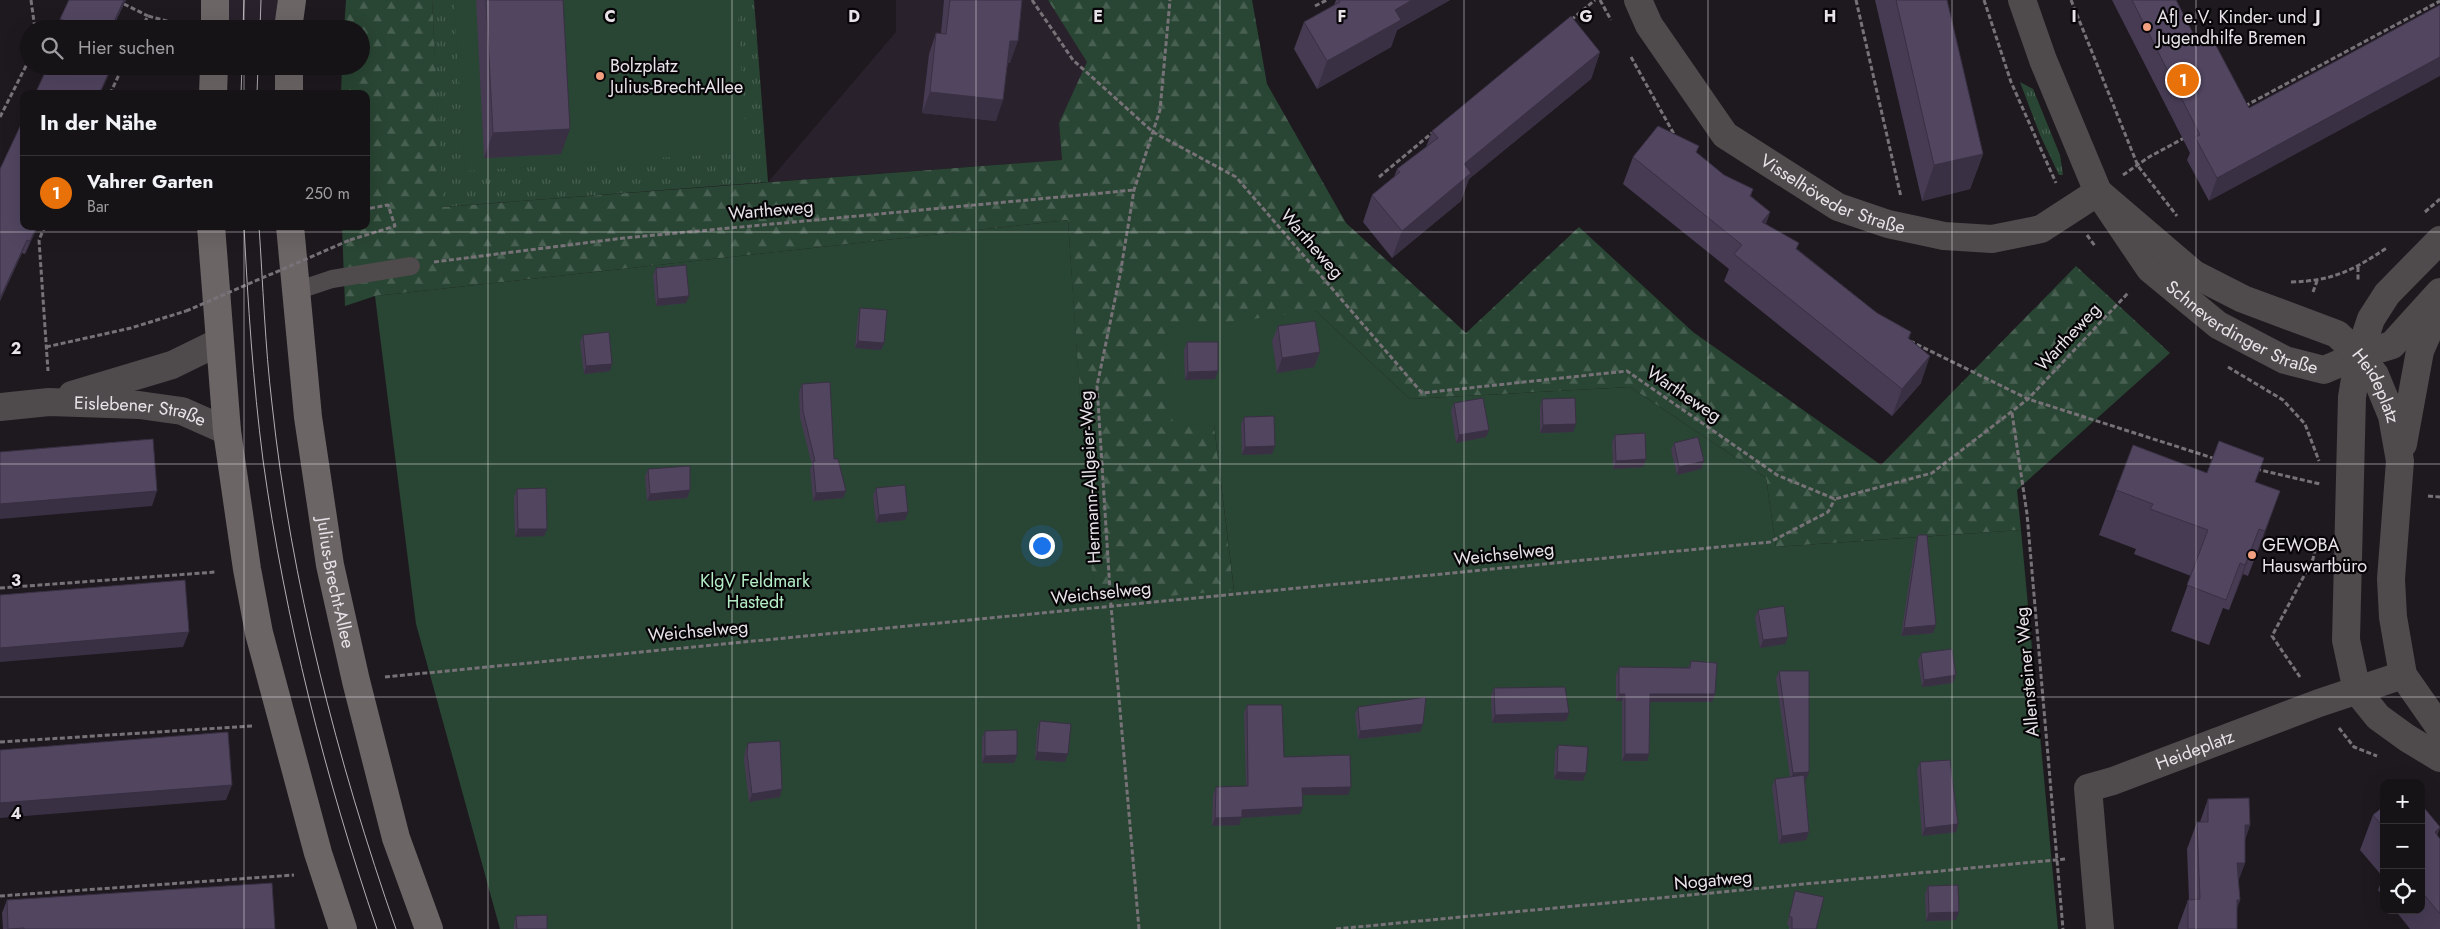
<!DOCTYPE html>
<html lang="de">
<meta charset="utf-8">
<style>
:root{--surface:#161317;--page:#232024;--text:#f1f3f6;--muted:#9e9ea1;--line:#353236;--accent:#ea580c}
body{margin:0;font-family:Jost,sans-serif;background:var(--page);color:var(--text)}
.controls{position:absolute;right:15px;bottom:15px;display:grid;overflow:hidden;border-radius:10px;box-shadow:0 5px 20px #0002}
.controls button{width:45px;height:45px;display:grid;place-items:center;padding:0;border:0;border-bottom:1px solid var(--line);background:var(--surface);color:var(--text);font:25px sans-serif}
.you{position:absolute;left:1041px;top:545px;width:18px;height:18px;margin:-12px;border:4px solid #fff;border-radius:50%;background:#1a73e8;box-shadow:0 0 0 8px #1a73e833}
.badge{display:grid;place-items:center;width:32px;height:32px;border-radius:50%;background:var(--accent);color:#fff;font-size:16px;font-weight:700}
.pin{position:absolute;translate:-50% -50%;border:2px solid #fff;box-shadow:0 1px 5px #0006}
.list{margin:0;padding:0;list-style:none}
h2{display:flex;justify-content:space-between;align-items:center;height:65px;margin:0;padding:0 20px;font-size:21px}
h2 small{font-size:16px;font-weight:400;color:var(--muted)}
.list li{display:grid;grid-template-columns:32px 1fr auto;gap:15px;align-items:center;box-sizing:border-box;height:75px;padding:0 20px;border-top:1px solid var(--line)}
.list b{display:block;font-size:19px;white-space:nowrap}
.list p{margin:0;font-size:16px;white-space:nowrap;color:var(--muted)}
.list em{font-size:16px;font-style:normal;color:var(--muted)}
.icon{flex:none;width:28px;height:28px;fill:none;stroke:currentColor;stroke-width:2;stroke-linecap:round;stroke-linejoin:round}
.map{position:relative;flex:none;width:2440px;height:929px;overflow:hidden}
.search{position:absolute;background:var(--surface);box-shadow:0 5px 20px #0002;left:20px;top:20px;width:350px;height:55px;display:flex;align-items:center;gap:12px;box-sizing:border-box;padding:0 18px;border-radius:28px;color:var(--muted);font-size:19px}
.panel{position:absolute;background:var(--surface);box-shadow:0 5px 20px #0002;left:20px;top:90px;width:350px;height:140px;border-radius:10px}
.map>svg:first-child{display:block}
</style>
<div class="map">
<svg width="2440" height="929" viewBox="0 0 2440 929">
<defs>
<pattern id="grass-tufts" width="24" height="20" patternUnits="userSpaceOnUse" patternTransform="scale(1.25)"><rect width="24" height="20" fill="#294533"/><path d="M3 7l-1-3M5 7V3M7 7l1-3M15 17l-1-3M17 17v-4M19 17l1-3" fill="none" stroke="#486051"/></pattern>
<pattern id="forest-firs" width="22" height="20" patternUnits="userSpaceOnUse" patternTransform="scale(1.25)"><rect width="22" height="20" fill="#294533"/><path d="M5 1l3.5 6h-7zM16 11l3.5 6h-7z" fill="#486051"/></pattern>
</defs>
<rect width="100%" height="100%" fill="#1e191f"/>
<g fill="#29212c">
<polygon points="229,0 280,0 278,26 227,27"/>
<polygon points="896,0 1048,0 1088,62 1059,123 1062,160 768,182 896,32"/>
</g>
<g fill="url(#grass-tufts)">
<polygon points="432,0 754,0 768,182 442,207"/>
<polygon points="2020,82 2033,89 2060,155 2063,175 2059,175 2040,135"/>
</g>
<polygon fill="url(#forest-firs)" points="346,0 432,0 443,207 1062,160 1059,123 1087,62 1048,0 1252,0 1267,84 1346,223 1466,333 1579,227 1693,332 1881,465 2076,266 2170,353 2017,490 2021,530 1776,547 1766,478 1630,387 1410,399 1316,311 1214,425 1234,591 1093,603 1068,220 375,296 345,306 342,226 366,226 366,94 341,94 342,66 361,66 361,29 344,29"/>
<g fill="#294533">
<polygon points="454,0 737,0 747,152 465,171"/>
<polygon points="1068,220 1094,603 1234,590 1214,425 1173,426 1165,330 1316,311 1410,399 1630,387 1766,478 1776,547 2021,530 2058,929 500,929 416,624 375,296"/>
</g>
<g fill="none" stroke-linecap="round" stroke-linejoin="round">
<g stroke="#767277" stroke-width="3" stroke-dasharray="5 2.5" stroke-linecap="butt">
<polyline points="31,0 35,29"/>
<polyline points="1032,0 1073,60 1153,132 1236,177 1422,393 1627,371 1777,475 1835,499 1932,473 2028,399 2129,292"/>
<polyline points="1600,0 1611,20"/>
<polyline points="1856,0 1901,197"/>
<polyline points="1984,0 2011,82 2056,183"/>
<polyline points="2071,0 2138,166 2177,216"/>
<polyline points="124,4 148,16"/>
<polyline points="1315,6 1327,0"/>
<polyline points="1571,20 1595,0"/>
<polyline points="141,29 148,16 186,26"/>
<polyline points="1631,57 1675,136"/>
<polyline points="110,94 123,66"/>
<polyline points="2245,106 2440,1"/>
<polyline points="0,117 29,60"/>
<polyline points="2123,175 2149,157 2186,137"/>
<polyline points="1379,177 1432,133"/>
<polyline points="2425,212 2440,199"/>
<polyline points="45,226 39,240 48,371"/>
<polyline points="2087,235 2095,246"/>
<polyline points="350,240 395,226 388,205 366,209"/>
<polyline points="434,262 624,238 1134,190"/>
<polyline points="2358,267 2358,282"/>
<path d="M2291,282C2333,281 2354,270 2388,247"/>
<polyline points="2313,292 2317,281"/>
<polyline points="1910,341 2028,399 2216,459"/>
<polyline points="46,347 131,328 186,311"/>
<polyline points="2228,367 2283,400 2305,424 2319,461"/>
<polyline points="2012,413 2027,514 2063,929"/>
<polyline points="2256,469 2320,484"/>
<polyline points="2428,496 2440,497"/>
<polyline points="0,588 216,572"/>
<polyline points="385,677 1770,542 1828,512 1835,499"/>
<polyline points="2300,677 2272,636 2313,559 2316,545"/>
<polyline points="2339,728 2354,747 2377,756"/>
<polyline points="0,742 252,726"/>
<polyline points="0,896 294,875"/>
<polyline points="1139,929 1111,606 1097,386 1120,275 1134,190 1160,110 1170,0"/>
<polyline points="1336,929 2065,859"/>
</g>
<polyline stroke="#4f4a4b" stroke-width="18" points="296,291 332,279 411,266"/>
<g stroke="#4f4a4b" stroke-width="28">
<path id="s1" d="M1638,0L1649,25L1725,135L1838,207L1888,224L1944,236L1992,239L2041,229L2098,192"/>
<path id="s2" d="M2022,0L2043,60L2098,192L2150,269L2218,325L2285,360L2324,370L2359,355L2392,345L2440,292"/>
<path id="s3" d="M2098,192L2194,274L2243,299L2337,334L2359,355L2375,375L2392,416L2400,461L2391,579L2393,617L2403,675L2440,728"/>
<polyline points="2440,240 2387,294 2371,319 2359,355 2352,397 2346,640 2357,691 2378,717 2407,738 2440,758"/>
<polyline points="72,395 172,365 219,342"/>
<path id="s4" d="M0,407L49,402L139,405L182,411L227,431"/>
<polyline points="2403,444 2420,351 2440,305"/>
<path id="s5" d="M2100,929L2088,788L2113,781L2319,703L2403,675"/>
</g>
<g stroke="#6c6566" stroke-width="28">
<polyline points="215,29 215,0"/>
<polyline points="288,29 292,0"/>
<polyline points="289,66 289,94"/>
<polyline points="213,94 214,66"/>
<polyline points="211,226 227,431 247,569 259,633 318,853 343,929"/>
<path id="s6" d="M290,226L308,417L330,565L356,681L396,838L429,929"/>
</g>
<g stroke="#b3aeb4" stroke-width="1">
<polyline points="243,29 244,0"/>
<polyline points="260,29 261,0"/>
<polyline points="241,94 242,66"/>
<polyline points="257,94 258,66"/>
<path d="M244,226C248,304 253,382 263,460C285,619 325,777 377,929"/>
<path d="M259,226C263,285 265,345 272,404C291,582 337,760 396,929"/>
</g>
<polyline stroke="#767277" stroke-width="3" stroke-dasharray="5 2.5" stroke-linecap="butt" points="186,311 350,240"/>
</g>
<g fill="#463b53">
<polygon points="69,0 126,0 113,27 117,29 56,29"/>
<polygon points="476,0 563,0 561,154 484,158"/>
<polygon points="944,0 1022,0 1010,63 1008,63 996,121 922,113 929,54 936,33 941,33"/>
<polygon points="1336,0 1450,0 1397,30 1391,47 1317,89 1294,49 1304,22 1334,5"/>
<polygon points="1875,0 1947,0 1983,154 1970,189 1922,201"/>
<polygon points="2112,0 2176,0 2199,45 2249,108 2209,201 2187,160 2190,153"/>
<polygon points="1600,52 1591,79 1469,179 1461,201 1392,258 1363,222 1372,195 1394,177 1397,169 1426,147 1432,131"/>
<polygon points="1699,146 1696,153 1724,175 1753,189 1751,196 1770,212 1766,224 1877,313 1911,332 1909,339 1921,383 1892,416 1724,281 1729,269 1623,184 1633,157"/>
<polygon points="0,169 38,226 25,254 22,253 0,301"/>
<polygon points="656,268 686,303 656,306 653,276"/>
<polygon points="860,308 884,343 881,350 855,348 858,316"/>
<polygon points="1278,326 1320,352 1314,367 1277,373 1272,341"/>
<polygon points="583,335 610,371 584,374 580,342"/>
<polygon points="1187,342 1218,371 1215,379 1185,380 1184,350"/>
<polygon points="802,384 834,459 846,491 843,498 813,501 810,469 812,465 800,418 799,392"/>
<polygon points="1542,399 1573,432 1540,433 1540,407"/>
<polygon points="1454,403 1489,430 1486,437 1456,443 1451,411"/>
<polygon points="1244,417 1272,454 1242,455 1241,424"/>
<polygon points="1615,435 1646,459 1643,467 1613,469 1612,442"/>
<polygon points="1674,443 1704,461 1701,469 1677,475 1671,450"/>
<polygon points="648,469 690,490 687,498 647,501 645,477"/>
<polygon points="2207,473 2255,482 2280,491 2248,576 2243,574 2229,610 2223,608 2209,645 2171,631 2191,576 2134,554 2136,549 2099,535 2116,490"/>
<polygon points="876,488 908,512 905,520 876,523 873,496"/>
<polygon points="517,489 547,529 544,536 515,537 514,497"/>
<polygon points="1918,535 1933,633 1901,636 1915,543"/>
<polygon points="1758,610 1788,637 1785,644 1760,648 1755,618"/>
<polygon points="1921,653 1953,683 1922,687 1918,661"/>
<polygon points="1691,661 1715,694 1712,702 1650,702 1647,761 1622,761 1622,701 1616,701 1616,675 1619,667 1688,668"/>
<polygon points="1779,671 1806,780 1805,780 1809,832 1806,840 1779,844 1772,787 1775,779 1790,777 1776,678"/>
<polygon points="1494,688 1569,713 1566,721 1492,723 1491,696"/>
<polygon points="1247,705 1284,757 1348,795 1302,795 1300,814 1241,818 1239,825 1212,826 1213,795 1216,787 1246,786 1244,713"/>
<polygon points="1358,707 1423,724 1420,732 1358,739 1355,715"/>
<polygon points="1040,721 1065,762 1035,760 1037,729"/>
<polygon points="985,731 1017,755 1014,763 982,763 982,738"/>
<polygon points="748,743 780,797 749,802 744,760 745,751"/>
<polygon points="1558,745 1583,781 1554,779 1555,752"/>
<polygon points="1920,762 1958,824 1956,832 1922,836 1917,770"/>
<polygon points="2208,799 2250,825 2245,840 2245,863 2238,880 2240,900 2237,908 2237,929 2178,929 2178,927 2188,900 2189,900 2187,849 2197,822 2200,822"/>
<polygon points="2421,804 2440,828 2437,836 2440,839 2440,929 2410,929 2395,910 2421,910"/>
<polygon points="2384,806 2384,897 2378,890 2383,877 2360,850 2373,815"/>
<polygon points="1928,886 1956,920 1926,921 1925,894"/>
<polygon points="1795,891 1816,929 1789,929 1789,925 1787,925 1793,899"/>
<polygon points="7,900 275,929 3,929 2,913"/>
<polygon points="516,916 547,929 514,929 514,924"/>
</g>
<g fill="#393043">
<polygon points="124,0 126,0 112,29 111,29"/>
<polygon points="1412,0 1450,0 1397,30 1391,47 1317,89 1327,61 1395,10"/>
<polygon points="1010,41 1018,41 1010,63 1002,62"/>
<polygon points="1600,52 1591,79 1469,179 1461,201 1392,258 1402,231 1464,164"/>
<polygon points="2440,57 2440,76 2209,201 2217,178"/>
<polygon points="112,66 113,66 100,94 99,94"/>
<polygon points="930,92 1003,100 996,121 922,113"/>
<polygon points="570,129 561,154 484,158 493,133"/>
<polygon points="1983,154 1970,189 1922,201 1934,165"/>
<polygon points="1770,212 1760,239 1762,222"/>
<polygon points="37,226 38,226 25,254 30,241"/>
<polygon points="27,240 22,253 0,301 0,298"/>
<polygon points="689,296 686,303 656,306 658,299"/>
<polygon points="858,341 884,343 881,350 855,348"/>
<polygon points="1320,352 1314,367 1277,373 1282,358"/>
<polygon points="1930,356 1921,383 1892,416 1902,389"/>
<polygon points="612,364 610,371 584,374 586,366"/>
<polygon points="1218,371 1215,379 1185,380 1188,372"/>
<polygon points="1576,424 1573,432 1540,433 1543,425"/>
<polygon points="1489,430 1486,437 1456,443 1459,435"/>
<polygon points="1275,446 1272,454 1242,455 1245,447"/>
<polygon points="1646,459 1643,467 1613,469 1616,461"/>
<polygon points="1704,461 1701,469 1677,475 1679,467"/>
<polygon points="690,490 687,498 647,501 650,494"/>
<polygon points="157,491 152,506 0,519 0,504"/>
<polygon points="846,491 843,498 813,501 816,493"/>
<polygon points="2280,491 2264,536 2248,576 2265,531"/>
<polygon points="908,512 905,520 876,523 879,515"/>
<polygon points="518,529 547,529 544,536 515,537"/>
<polygon points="2259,529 2243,574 2229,610 2245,565"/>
<polygon points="1936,625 1933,633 1901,636 1904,628"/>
<polygon points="189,632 183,647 0,662 0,648"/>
<polygon points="1788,637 1785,644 1760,648 1763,640"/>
<polygon points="1956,675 1953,683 1922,687 1924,680"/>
<polygon points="1619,694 1625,694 1622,701 1616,701"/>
<polygon points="1650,694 1715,694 1712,702 1647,702"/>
<polygon points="1569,713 1566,721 1492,723 1495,715"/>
<polygon points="1423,724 1420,732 1358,739 1360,731"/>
<polygon points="1037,752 1068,754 1065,762 1035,760"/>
<polygon points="1625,754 1649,754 1647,761 1622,761"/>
<polygon points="1017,755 1014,763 982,763 985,756"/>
<polygon points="1557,772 1586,773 1583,781 1554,779"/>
<polygon points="1809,772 1806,780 1790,781 1793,773"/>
<polygon points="232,785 226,800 0,818 0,803"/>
<polygon points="1351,787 1348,795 1299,795 1302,788"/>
<polygon points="782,789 780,797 749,802 752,794"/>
<polygon points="1303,807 1300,814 1241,818 1239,825 1212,826 1215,818 1242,810"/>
<polygon points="1958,824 1956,832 1922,836 1925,828"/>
<polygon points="2245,825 2250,825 2240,852"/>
<polygon points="2440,827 2427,863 2435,832"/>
<polygon points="1809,832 1806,840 1779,844 1782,836"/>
<polygon points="2237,863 2245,863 2235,890"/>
<polygon points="2237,900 2240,900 2230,927"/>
<polygon points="1959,912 1956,920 1926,921 1929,913"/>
</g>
<g fill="#514560" stroke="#393043">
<polygon points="69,0 124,0 112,26 117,29 66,29 68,22 60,19"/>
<polygon points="486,0 563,0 570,129 493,133"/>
<polygon points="950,0 1022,0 1018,41 1010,41 1003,100 930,92 936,33 946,34"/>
<polygon points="1339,0 1412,0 1395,10 1401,20 1327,61 1304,22 1340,2"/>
<polygon points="1896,0 1947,0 1983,154 1934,165"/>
<polygon points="2132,0 2176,0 2199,45 2212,38 2249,108 2440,5 2440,57 2217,178 2195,137 2200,135"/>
<polygon points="1571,16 1600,52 1464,164 1471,173 1402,231 1372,195 1400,172 1397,169 1438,138 1432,131"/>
<polygon points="48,66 112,66 99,94 35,94"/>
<polygon points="24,118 24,226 37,226 30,241 27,240 0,298 0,169"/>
<polygon points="1658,126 1699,146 1696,152 1724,175 1753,189 1750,196 1770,212 1762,222 1799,243 1796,249 1877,313 1911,332 1908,338 1930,356 1902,389 1734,254 1742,245 1633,157"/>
<polygon points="686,265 689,296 658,299 656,268"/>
<polygon points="860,308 887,310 884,343 858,341"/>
<polygon points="1315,321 1320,352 1282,358 1278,326"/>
<polygon points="609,332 612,364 586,366 583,335"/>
<polygon points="1187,342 1218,342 1218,371 1188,372"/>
<polygon points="830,382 834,459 838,459 846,491 816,493 813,461 815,461 803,411 802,384"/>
<polygon points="1483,398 1489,430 1459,435 1454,403"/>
<polygon points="1575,398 1576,424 1543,425 1542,399"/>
<polygon points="1274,416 1275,446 1245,447 1244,417"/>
<polygon points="1645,433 1646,459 1616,461 1615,435"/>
<polygon points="1698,437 1704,461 1679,467 1674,443"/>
<polygon points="153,439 157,491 0,504 0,452"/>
<polygon points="2219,441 2264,458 2255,482 2280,491 2265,531 2259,529 2245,565 2240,563 2226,600 2187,585 2208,530 2150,509 2153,504 2116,490 2133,445 2207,473"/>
<polygon points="690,466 690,490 650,494 648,469"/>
<polygon points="905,485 908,512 879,515 876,488"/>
<polygon points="546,488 547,529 518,529 517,489"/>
<polygon points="1918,535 1927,535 1936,625 1904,628"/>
<polygon points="185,580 189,632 0,648 0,595"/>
<polygon points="1784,606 1788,637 1763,640 1758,610"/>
<polygon points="1952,649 1956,675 1924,680 1921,653"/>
<polygon points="1691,661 1717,663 1715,694 1650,694 1649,754 1625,754 1625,694 1619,694 1619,667 1690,668"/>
<polygon points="1779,671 1809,671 1809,772 1793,773"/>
<polygon points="1565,687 1569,713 1495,715 1494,688"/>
<polygon points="1426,697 1423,724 1360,731 1358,707"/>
<polygon points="1247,705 1282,705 1284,757 1350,755 1351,787 1302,788 1303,807 1242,810 1242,817 1215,818 1216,787 1248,786"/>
<polygon points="1040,721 1071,724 1068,754 1037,752"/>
<polygon points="1017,730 1017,755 985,756 985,731"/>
<polygon points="228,732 232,785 0,803 0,750"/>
<polygon points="780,741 782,789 752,794 747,753 748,743"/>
<polygon points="1558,745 1588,747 1586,773 1557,772"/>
<polygon points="1950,760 1958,824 1925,828 1920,762"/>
<polygon points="1804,775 1809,832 1782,836 1775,779"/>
<polygon points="2249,798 2250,825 2245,825 2245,863 2237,863 2240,900 2237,900 2237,929 2188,929 2188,900 2200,899 2197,822 2208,822 2208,799"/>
<polygon points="2421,804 2440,827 2435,832 2440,839 2440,914 2421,891"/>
<polygon points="2384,806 2384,828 2373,815"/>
<polygon points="272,883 275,929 24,929 24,928 8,929 7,900"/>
<polygon points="1958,885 1959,912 1929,913 1928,886"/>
<polygon points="1795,891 1824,897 1816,929 1792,929 1792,917 1789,917"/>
<polygon points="547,915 547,929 517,929 516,916"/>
</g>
<path fill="none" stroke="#e7e3e8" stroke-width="1" stroke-opacity="0.55" d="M244,0V29M488,0V929M732,0V929M976,0V929M1220,0V929M1464,0V929M1708,0V929M1952,0V929M2196,0V929M244,66V94M244,226V929M0,232H2440M0,464H2440M0,697H2440"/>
<g fill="#f2a080" stroke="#070507" stroke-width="2">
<circle cx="2147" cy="27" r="5"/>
<circle cx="600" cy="76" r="5"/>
<circle cx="2252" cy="555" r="5"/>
</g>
<g text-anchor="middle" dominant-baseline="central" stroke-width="4.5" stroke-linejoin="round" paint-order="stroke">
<g font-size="18" fill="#e7e3e8" stroke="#070507" text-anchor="start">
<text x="2157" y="17">AfJ e.V. Kinder- und<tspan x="2157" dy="21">Jugendhilfe Bremen</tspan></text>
<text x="610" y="66">Bolzplatz<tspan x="610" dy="21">Julius-Brecht-Allee</tspan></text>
<text x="2262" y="545">GEWOBA<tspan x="2262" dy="21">Hauswartbüro</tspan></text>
</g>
<g font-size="18" fill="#e7e3e8" stroke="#070507">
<text stroke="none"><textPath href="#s1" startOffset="285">Visselhöveder Straße</textPath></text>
<text transform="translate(771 210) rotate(-5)">Wartheweg</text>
<text transform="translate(1312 244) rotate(49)">Wartheweg</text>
<text stroke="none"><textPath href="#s2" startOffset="410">Schneverdinger Straße</textPath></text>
<text transform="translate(2068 337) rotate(-47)">Wartheweg</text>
<text transform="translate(1684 394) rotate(34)">Wartheweg</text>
<text stroke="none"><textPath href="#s3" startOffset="348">Heideplatz</textPath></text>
<text stroke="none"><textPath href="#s4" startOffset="141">Eislebener Straße</textPath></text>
<text transform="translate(1090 477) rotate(-93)">Hermann-Allgeier-Weg</text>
<text transform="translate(1504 554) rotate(-6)">Weichselweg</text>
<text stroke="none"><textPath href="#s6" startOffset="360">Julius-Brecht-Allee</textPath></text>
<text transform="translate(1101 593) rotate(-6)">Weichselweg</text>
<text transform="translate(698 631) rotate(-5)">Weichselweg</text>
<text transform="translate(2027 672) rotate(-95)">Allensteiner Weg</text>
<text stroke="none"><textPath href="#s5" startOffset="255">Heideplatz</textPath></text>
<text transform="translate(1713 880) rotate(-5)">Nogatweg</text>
</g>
<g font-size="18" fill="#b4ecc5" stroke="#070507">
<text x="755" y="581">KlgV Feldmark<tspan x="755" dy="21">Hastedt</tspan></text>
</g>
</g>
<g font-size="16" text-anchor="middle" font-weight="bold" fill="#e7e3e8" stroke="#070507" stroke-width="4.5" stroke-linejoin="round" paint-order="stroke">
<text x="610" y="22">C</text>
<text x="854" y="22">D</text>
<text x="1098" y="22">E</text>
<text x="1342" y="22">F</text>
<text x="1586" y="22">G</text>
<text x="1830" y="22">H</text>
<text x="2074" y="22">I</text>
<text x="2318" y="22">J</text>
<text x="16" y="354">2</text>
<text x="16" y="586">3</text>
<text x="16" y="819">4</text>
</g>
</svg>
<div class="controls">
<button>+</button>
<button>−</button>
<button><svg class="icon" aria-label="locate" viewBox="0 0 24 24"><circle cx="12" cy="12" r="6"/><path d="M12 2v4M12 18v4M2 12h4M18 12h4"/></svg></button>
</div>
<div class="you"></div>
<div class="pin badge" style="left:2183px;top:80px;background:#e8710a">1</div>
<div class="search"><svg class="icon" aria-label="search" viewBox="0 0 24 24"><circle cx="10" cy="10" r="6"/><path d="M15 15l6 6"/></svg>Hier suchen</div>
<section class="panel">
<h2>In der Nähe<small></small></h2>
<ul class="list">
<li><span class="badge" style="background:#e8710a">1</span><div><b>Vahrer Garten</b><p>Bar</p></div><em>250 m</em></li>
</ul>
</section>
</div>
